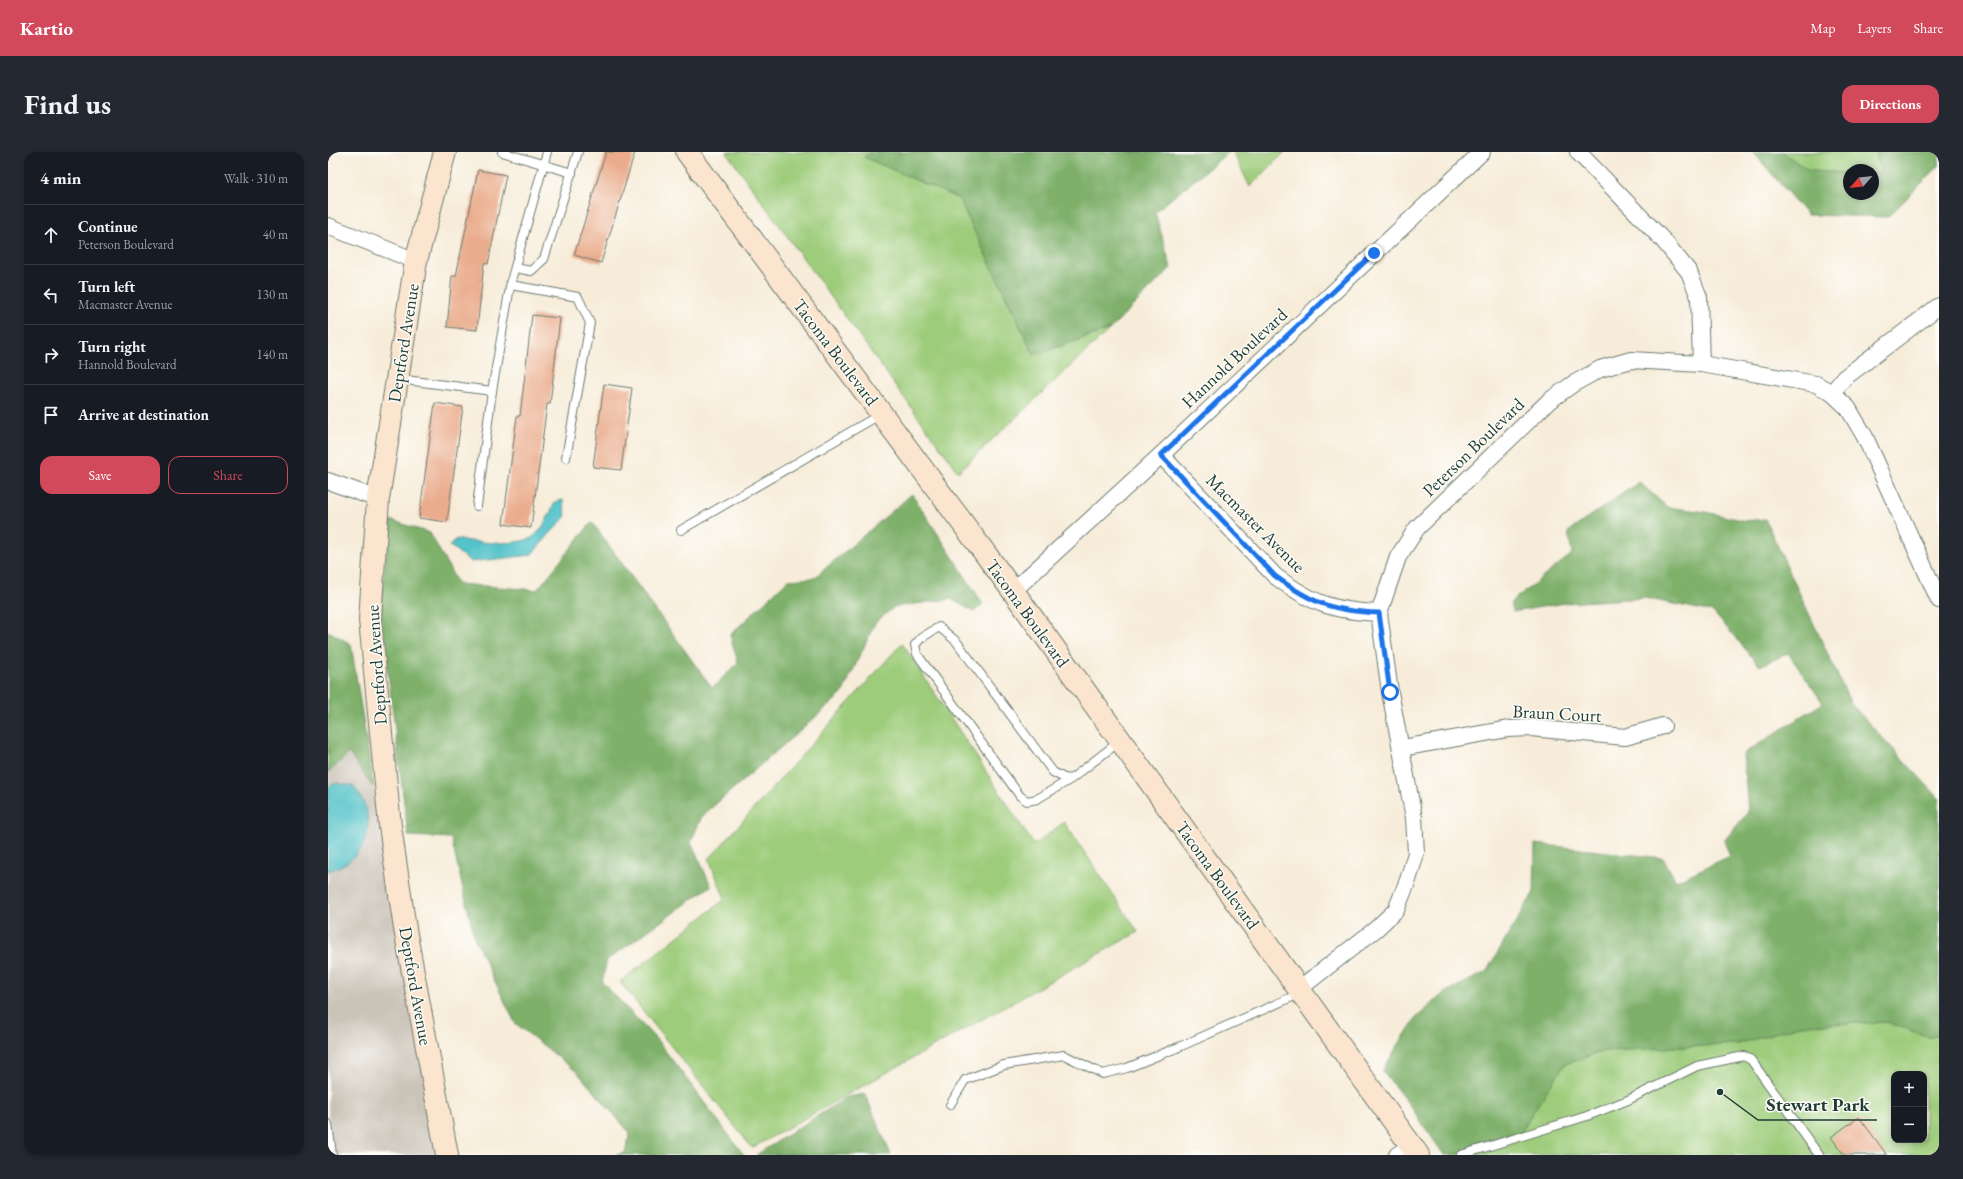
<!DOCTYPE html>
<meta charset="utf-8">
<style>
:root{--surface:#171b24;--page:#242831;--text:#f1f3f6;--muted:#9ea1a6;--line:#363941;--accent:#d1495b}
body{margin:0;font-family:"EB Garamond",serif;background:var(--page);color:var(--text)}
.controls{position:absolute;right:12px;bottom:12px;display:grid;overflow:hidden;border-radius:8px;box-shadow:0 2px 6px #0003}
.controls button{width:36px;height:36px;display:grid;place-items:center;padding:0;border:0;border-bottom:1px solid var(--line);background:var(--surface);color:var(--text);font:20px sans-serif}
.compass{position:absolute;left:1515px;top:12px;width:36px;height:36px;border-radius:50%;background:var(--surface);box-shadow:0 2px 6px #0003;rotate:243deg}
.stop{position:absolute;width:12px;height:12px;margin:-9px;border:3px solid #1a73e8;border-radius:50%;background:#fff}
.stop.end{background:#1a73e8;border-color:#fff;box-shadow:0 1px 4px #0008}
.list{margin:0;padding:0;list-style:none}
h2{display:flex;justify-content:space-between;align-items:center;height:52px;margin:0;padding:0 16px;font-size:17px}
h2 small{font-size:13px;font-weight:400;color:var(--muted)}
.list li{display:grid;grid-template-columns:26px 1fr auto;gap:12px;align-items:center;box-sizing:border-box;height:60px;padding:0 16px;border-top:1px solid var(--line)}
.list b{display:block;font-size:15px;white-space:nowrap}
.list p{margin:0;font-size:13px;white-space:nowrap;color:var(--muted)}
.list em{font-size:13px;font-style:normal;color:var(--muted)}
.actions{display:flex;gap:8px;padding:12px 16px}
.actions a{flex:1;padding:9px 0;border:1px solid var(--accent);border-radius:12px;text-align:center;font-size:14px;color:var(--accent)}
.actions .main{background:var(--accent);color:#fff}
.icon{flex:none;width:22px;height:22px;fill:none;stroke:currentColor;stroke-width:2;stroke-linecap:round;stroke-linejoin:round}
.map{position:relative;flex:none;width:1611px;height:1003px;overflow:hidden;border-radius:12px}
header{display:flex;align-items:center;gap:24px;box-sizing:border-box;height:56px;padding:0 20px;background:var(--accent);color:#fff}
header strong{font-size:19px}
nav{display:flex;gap:22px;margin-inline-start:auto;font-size:14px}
.intro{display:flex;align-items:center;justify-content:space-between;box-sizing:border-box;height:96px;padding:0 24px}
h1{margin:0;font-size:28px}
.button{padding:10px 18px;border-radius:12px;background:var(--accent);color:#fff;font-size:14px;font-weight:700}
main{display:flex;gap:24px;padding:0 24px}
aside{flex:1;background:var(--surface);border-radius:12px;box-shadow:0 2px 6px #0003}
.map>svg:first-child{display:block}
</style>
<header>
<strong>Kartio</strong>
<nav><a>Map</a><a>Layers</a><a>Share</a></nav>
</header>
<div class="intro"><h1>Find us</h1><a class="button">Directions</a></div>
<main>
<aside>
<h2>4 min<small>Walk · 310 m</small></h2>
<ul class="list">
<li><svg class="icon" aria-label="ahead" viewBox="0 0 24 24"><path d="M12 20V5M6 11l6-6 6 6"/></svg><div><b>Continue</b><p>Peterson Boulevard</p></div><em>40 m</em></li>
<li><svg class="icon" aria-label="left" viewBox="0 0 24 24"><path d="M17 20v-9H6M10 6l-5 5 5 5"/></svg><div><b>Turn left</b><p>Macmaster Avenue</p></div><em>130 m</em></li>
<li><svg class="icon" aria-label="right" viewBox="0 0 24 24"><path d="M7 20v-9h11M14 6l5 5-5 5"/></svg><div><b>Turn right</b><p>Hannold Boulevard</p></div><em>140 m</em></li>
<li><svg class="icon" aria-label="arrive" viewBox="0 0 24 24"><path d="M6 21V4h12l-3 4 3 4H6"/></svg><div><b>Arrive at destination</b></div></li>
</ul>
<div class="actions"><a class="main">Save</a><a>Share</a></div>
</aside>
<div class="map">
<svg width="1611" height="1003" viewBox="0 0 1611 1003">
<rect width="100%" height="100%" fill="#fdfcf7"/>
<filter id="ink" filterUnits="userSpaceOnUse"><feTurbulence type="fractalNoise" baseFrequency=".025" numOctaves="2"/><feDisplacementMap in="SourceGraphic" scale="8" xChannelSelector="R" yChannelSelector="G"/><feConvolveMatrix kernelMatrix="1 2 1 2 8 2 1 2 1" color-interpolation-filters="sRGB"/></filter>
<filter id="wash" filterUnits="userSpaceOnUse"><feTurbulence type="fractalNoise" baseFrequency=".012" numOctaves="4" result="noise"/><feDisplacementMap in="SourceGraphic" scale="16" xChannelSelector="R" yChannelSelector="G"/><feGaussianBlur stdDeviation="0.9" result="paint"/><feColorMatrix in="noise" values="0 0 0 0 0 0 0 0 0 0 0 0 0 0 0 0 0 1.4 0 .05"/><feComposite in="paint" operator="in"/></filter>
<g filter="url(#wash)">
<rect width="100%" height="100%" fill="#f7ecd9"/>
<polygon fill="#cac3b8" points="21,601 46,636 112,1003 0,1003 0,621"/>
<g fill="#9dcc7a" stroke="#5e8457" fill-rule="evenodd">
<polygon points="398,0 544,0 536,5 631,47 706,203 782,177 630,320"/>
<polygon points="905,0 957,0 922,35"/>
<polygon points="1454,0 1548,0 1553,22 1545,21 1545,18 1521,18 1521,21 1481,19"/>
<polygon points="574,491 706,693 736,670 810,780 424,996 292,830 397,747 381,707"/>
<path d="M1559,870L1601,885L1611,884V1003H1124L1193,981L1206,958L1237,912L1276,899L1410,892L1471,873ZM1566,922H1596V988H1566Z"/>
</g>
<g fill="#7eb06a" stroke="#4e764f">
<polygon points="544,0 901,0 827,60 843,116 782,177 706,203 631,47 536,5"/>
<polygon points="1425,0 1454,0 1481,19 1521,21 1521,42 1545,42 1545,21 1553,21 1548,0 1611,0 1611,14 1560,65 1479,63"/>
<polygon points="1311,330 1339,355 1378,360 1417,369 1437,367 1523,552 1611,646 1611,884 1601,885 1559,870 1472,873 1410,892 1276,899 1237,912 1206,958 1193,981 1124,1003 1116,1003 1080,951 1054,919 1087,867 1116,841 1158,820 1206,740 1207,692 1335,706 1348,729 1402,704 1396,689 1420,660 1415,602 1495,551 1460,501 1432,514 1385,460 1317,446 1237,451 1185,460 1183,450 1244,402 1240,380"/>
<polygon points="584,342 655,452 646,460 623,447 566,455 547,471 514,542 374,664 363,690 383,734 279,808 274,830 329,888 416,1003 288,1003 297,1001 302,981 249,920 187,871 147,788 123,686 80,684 52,455 62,368 102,381 130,432 209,438 264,370 384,536 410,511 402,483 460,428 486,426"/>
<polygon points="0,479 23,492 46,636 21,601 0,621"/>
<polygon points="537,942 563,1003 428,1003 519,945"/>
</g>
<g fill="#55c3ca" stroke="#3a807f">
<path d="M235,348L238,364L203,403L143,410L122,394L128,387C147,390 182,394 201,387C213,383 222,361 227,350Z"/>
<path d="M8,631L25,634C52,666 42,707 0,719V635Z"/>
</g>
<g id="blocks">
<g fill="#eaac8c">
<polygon points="278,0 307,0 273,111 246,103"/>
<polygon points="150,18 178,23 160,112 156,111 149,178 119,175 124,124 128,124"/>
<polygon points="204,163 232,166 222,252 219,252 203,376 175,372 189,264 192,264"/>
<polygon points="276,232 304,236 293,318 265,315"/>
<polygon points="107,251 135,255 119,370 91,366"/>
<polygon points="1531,965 1559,1003 1516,1003 1503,985"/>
</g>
</g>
</g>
<g filter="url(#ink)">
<use href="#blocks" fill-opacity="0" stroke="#6b7a6e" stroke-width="1"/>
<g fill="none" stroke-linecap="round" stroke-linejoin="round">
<defs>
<g id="lane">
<polyline points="174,0 244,21"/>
<polyline points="187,116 203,119 216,107 250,0"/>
<polyline points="183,133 250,145 262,171 238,306"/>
<polyline points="70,227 164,239 149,354"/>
<polyline points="164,239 183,129 219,0"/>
<polyline points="353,378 553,262"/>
<polyline points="743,627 709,647 699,649 692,644 589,502 587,493 593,486 611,475 628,489 725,620 736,626 743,627 792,589"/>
<polyline points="622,953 637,928 676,913 736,903 775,922 799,916 851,895 973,841"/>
<polyline points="0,972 4,1003"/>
<polyline points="1133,1003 1259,964 1300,948 1369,914 1416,904 1423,908 1491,1003"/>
</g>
<g id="street">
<polyline points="1250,0 1335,88 1361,120 1371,145 1373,212"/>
<polyline points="0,74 88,109"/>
<polyline points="1504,241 1516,226 1611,154"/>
<path d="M833,303L947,424C985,452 1005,459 1051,461"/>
<polyline points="0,329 50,347"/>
<polyline points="685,439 833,303 1154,0"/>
<polyline points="1074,596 1180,577 1203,576 1297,585 1335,574"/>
<polyline points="971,837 1048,777 1068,758 1080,728 1088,701 1086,666 1062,540 1051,461 1070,405 1089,376 1221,249 1245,232 1272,217 1303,208 1373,212 1488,232 1504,241 1520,256 1537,285 1611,448"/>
<polyline points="1069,1003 1083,994"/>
</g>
<g id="secondary">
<polyline points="117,0 88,109 50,347 42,468 62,674 77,777 119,1003"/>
<polyline points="359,0 685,439 1090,1003"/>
</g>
</defs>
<use href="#lane" stroke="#6b7a6e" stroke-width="10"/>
<use href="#street" stroke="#6b7a6e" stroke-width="18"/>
<use href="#secondary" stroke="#6b7a6e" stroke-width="24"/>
<use href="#lane" stroke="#fff" stroke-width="8"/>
<use href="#street" stroke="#fff" stroke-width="16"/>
<use href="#secondary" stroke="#fbe5cf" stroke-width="22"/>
</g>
</g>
<g fill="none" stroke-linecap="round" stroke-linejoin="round" filter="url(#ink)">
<path stroke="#1a73e8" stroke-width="5" d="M1046,101L833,303L947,424C985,452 1005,459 1051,461L1062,540"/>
</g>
<g text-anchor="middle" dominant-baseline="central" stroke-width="3" stroke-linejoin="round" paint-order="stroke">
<g font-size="18" fill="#1f3d34" stroke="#fdfcf7">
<text transform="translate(75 191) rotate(-81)">Deptford Avenue</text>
<text transform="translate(508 200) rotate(53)">Tacoma Boulevard</text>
<text transform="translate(906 206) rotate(-43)">Hannold Boulevard</text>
<text transform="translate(1145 295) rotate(-44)">Peterson Boulevard</text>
<text transform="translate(928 371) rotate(45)">Macmaster Avenue</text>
<text transform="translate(700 461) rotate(54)">Tacoma Boulevard</text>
<text transform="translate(48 513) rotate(-94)">Deptford Avenue</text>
<text transform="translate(1229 561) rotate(3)">Braun Court</text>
<text transform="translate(890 723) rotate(54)">Tacoma Boulevard</text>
<text transform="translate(88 834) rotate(80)">Deptford Avenue</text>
</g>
</g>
<path fill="none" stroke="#1f3d34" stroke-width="1.5" d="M1392 940L1430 968H1549"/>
<circle fill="#1f3d34" stroke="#fdfcf7" stroke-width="1.5" cx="1392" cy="940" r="4"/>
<g font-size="19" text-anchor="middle" font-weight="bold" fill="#1f3d34" stroke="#fdfcf7" stroke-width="3" stroke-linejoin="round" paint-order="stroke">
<text x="1490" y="959">Stewart Park</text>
</g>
</svg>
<div class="controls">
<button>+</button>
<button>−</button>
</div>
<svg class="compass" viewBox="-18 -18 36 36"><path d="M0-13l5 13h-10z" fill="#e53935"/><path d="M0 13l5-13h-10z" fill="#9ea1a6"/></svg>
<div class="stop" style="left:1062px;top:540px"></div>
<div class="stop end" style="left:1046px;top:101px"></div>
</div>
</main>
